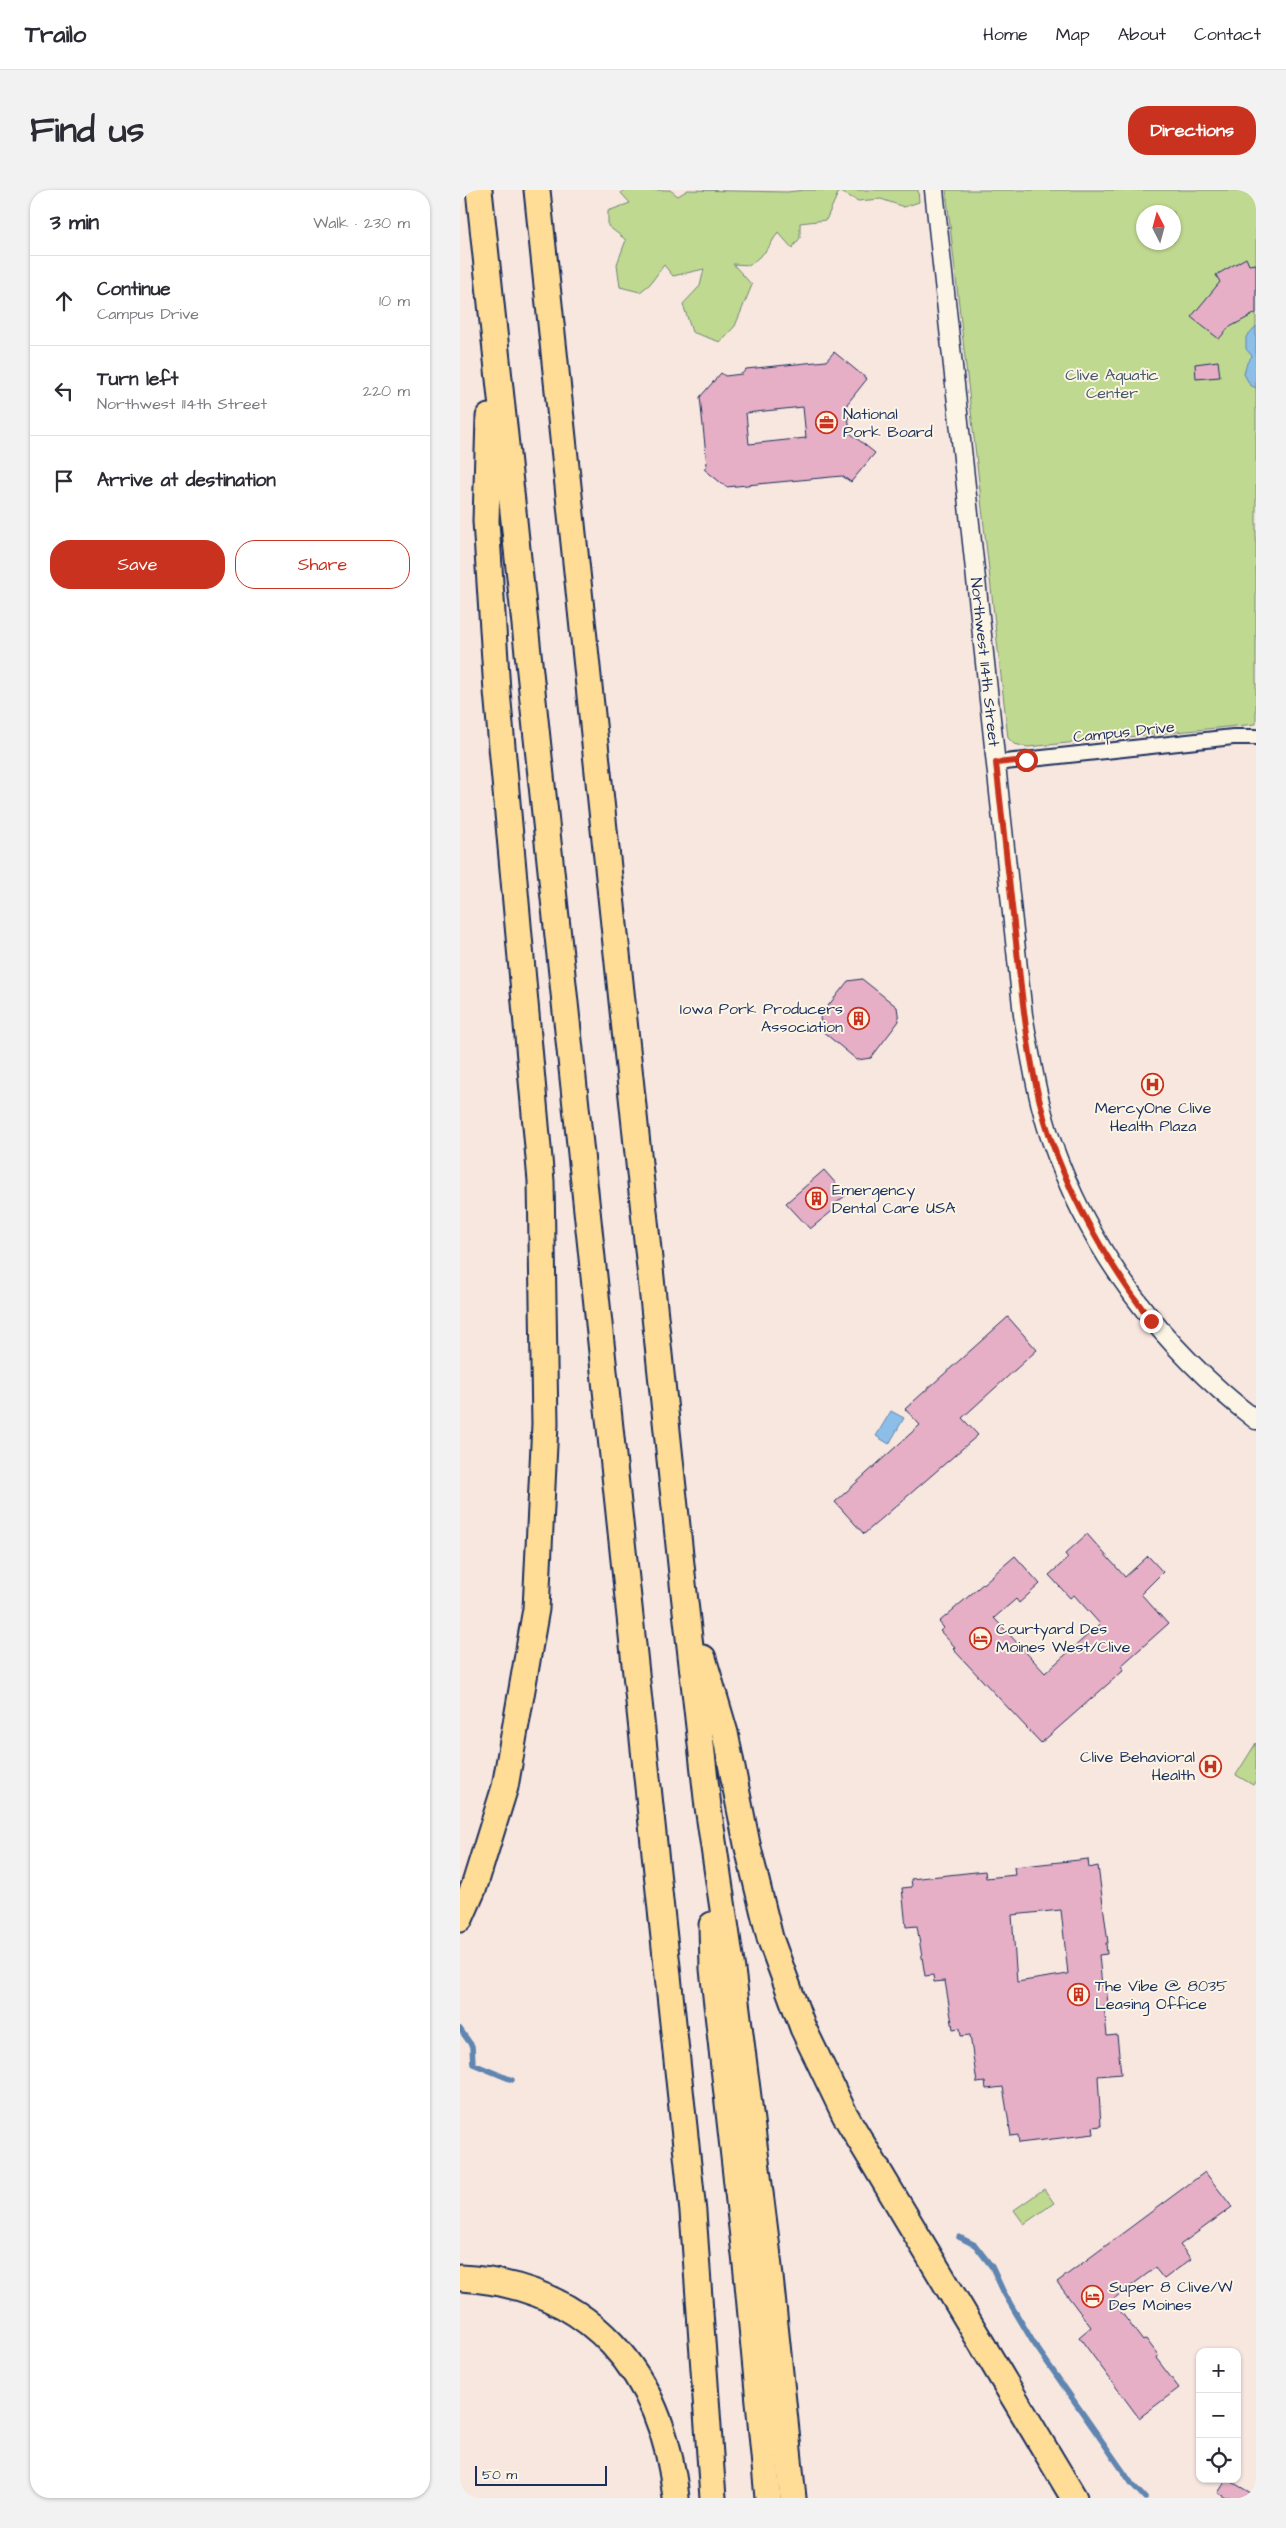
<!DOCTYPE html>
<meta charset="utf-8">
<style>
:root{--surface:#fff;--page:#f2f2f3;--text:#2b2b33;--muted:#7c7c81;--line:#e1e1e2;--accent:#c8321e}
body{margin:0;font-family:"Architects Daughter",sans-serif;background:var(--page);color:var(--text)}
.controls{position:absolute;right:15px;bottom:15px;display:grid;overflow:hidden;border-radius:10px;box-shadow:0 1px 4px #0004}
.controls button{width:45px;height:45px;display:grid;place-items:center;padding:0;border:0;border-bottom:1px solid var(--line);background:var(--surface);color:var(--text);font:25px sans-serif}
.compass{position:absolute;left:676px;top:15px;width:45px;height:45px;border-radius:50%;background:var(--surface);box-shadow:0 1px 4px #0004;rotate:354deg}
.scale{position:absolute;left:15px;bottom:12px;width:132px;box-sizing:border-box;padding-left:5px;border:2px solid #1b2f5e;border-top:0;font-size:14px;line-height:18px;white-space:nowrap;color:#1b2f5e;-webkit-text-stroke:4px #fcf5e5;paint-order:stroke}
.stop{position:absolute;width:15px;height:15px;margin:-11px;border:4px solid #c8321e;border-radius:50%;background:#fff}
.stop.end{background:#c8321e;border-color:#fff;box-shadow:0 1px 5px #0008}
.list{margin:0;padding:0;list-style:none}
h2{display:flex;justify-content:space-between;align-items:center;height:65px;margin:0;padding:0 20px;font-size:21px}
h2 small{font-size:16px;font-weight:400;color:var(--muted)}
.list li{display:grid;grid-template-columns:32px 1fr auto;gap:15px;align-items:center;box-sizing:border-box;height:90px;padding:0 20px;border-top:1px solid var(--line)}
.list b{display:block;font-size:19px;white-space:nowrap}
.list p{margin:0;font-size:16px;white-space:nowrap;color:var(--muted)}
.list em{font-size:16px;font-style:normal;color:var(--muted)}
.actions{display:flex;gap:10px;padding:15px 20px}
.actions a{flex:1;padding:11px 0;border:1px solid var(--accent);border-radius:20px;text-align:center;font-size:18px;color:var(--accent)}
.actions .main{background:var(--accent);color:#fff}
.icon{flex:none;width:28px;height:28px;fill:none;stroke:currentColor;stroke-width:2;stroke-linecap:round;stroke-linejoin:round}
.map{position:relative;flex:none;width:796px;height:2308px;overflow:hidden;border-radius:20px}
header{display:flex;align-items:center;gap:30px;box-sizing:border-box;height:70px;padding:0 25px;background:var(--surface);border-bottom:1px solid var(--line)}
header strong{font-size:24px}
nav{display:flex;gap:28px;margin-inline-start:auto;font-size:18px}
.intro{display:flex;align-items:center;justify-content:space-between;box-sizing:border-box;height:120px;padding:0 30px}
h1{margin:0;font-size:35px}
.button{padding:12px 22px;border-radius:20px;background:var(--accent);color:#fff;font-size:18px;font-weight:700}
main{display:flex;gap:30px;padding:0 30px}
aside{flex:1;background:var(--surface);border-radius:20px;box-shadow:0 1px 4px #0004}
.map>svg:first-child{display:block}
</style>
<header>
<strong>Trailo</strong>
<nav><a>Home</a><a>Map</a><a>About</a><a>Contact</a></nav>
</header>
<div class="intro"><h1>Find us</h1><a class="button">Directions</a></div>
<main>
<aside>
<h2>3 min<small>Walk · 230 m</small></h2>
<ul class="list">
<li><svg class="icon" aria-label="ahead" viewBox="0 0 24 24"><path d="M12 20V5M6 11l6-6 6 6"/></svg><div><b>Continue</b><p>Campus Drive</p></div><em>10 m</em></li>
<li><svg class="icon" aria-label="left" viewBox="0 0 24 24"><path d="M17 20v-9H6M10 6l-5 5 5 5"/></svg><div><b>Turn left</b><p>Northwest 114th Street</p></div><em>220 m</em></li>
<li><svg class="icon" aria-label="arrive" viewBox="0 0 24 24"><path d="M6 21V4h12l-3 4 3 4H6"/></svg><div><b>Arrive at destination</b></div></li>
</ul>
<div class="actions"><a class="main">Save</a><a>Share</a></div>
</aside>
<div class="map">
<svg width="796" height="2308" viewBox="0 0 796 2308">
<rect width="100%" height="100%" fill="#f8e7df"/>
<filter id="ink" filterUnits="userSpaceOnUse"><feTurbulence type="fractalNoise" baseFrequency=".02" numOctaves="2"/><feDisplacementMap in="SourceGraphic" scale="10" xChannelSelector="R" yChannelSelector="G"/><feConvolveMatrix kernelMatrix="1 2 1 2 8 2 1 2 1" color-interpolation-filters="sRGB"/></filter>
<g filter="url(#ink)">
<g fill="#c0d990" stroke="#6e8477" fill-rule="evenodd">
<polygon points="163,0 210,0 218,6 228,0 327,2 345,0 458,0 459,12 444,17 421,9 398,11 379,1 366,30 340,33 340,48 332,58 318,42 307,60 290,75 273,74 292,95 275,136 260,152 232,142 223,114 240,96 244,79 213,86 204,75 190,94 180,102 160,97 157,74 166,50 148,36 148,21 170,13 161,3"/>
<path d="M486,0H796V534L568,557L554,554L548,548ZM684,22H714V52H684Z"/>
<polygon points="796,1553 796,1590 793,1595 776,1585"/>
<polygon points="584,1999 594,2013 564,2034 554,2020"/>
</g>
<g fill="#8cbee8" stroke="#5f85b1">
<polygon points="796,136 796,198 790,195 784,184 787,173 792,166 786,159 786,147"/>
<polygon points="431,1221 444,1228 429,1254 416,1246"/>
</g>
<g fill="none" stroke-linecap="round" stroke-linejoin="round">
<g stroke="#5f85b1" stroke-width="5.5">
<polyline points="0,1839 12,1856 13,1874 52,1890"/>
<polyline points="499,2047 515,2055 532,2077 544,2103 573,2152 672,2294 685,2308"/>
</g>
</g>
<g fill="#e6afc5" stroke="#1b2f5e" fill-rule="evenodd">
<polygon points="786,68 789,75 796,74 796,123 768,138 759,149 731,127 760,92 756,85"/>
<path d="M374,162L407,189L387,214L390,243L415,263L391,292L382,286L266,297L244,279L247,275L240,207L261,183L265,186L282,184L286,179L366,171ZM343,217L346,248L289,254L286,223Z"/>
<polygon points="758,171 760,187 736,189 735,174"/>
<polygon points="402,789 437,817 439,831 411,868 397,870 361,840 360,826 388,791"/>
<polygon points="364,980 386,1005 374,1015 376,1018 350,1039 326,1013"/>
<polygon points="548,1127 577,1160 502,1228 518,1245 404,1344 375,1312 460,1235 445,1219"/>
<polygon points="627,1344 665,1387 688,1366 703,1382 681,1404 708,1434 661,1476 664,1480 581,1553 493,1459 495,1457 480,1441 484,1438 479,1432 555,1366 580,1394 559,1413 556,1409 534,1428 585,1483 640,1434 614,1405 610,1408 589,1385 608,1368 605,1364"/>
<path d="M628,1669L629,1678L638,1676L648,1753H646L647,1764L639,1765L642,1796L646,1795L648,1814L644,1815L647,1846L657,1845L661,1884L638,1886L641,1936L633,1937L634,1944L559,1953L558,1945L551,1946L543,1897L526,1899L525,1892L517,1893L510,1845L501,1846L500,1838L493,1839L485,1791L474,1792L473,1785L465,1786L457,1736L446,1737L442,1698L452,1697L451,1689L525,1681L526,1688L555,1685L554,1677ZM601,1720L608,1784L557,1792L552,1725Z"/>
<polygon points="745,1982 772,2017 720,2055 731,2069 704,2089 695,2078 652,2110 683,2151 686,2149 698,2165 696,2168 719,2198 679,2228 619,2147 631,2137 597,2092"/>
<polygon points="767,2289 796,2306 796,2308 766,2308 758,2303"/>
</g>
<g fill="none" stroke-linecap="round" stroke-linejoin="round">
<defs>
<polyline id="minor" points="536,573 773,547 796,547"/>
<g id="tertiary">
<path id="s1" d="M474,0L563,825C571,867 577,910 591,950C630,1062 702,1158 796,1230"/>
</g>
<g id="motorway">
<polyline points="19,0 233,2022 253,2308"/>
<polyline points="77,0 224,1403 248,1617 272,1780 307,2058 333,2308"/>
<polyline points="243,1468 265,1543 287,1654 310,1748 343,1838 385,1925 614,2308"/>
<polyline points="0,1729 14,1697 45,1597 76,1419 85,1234 81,991 37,501 26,331 29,227"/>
<polyline points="252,1735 253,1779 287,2083 308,2308"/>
<path d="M0,2088C130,2095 203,2183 216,2308"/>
</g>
</defs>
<use href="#minor" stroke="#1b2f5e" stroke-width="18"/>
<use href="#tertiary" stroke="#1b2f5e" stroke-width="21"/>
<use href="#motorway" stroke="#1b2f5e" stroke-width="29"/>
<use href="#minor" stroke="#fcf5e5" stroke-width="14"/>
<use href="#tertiary" stroke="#fcf5e5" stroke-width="18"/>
<use href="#motorway" stroke="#ffdd96" stroke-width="25"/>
</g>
</g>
<g fill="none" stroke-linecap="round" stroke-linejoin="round" filter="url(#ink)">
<path stroke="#c8321e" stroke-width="6" d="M566,570L536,573C543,636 550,698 557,761C564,824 570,889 591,950C614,1016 650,1076 691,1131"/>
</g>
<defs>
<symbol id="office-ring" viewBox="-11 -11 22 22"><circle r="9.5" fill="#fcf5e5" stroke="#c8321e" stroke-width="1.5"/><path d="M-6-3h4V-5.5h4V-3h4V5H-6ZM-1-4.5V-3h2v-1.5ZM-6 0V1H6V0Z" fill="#c8321e"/></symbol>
<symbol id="building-ring" viewBox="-11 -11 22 22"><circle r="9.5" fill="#fcf5e5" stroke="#c8321e" stroke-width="1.5"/><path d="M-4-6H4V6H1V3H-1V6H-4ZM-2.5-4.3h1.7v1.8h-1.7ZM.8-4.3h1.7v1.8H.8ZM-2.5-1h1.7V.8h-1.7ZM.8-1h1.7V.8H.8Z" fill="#c8321e"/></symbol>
<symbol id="hospital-ring" viewBox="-11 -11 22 22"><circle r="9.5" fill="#fcf5e5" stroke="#c8321e" stroke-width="1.5"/><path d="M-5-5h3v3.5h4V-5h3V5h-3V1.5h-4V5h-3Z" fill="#c8321e"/></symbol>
<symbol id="hotel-ring" viewBox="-11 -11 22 22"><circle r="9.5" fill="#fcf5e5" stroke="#c8321e" stroke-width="1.5"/><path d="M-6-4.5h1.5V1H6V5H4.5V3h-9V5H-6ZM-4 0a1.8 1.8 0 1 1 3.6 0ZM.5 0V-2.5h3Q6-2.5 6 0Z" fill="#c8321e"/></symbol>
</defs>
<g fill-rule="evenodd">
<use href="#office-ring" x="354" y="220" width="25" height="25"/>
<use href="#building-ring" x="386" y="816" width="25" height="25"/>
<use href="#hospital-ring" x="680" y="882" width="25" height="25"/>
<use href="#building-ring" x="344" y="996" width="25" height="25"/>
<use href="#hotel-ring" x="508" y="1436" width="25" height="25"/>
<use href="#hospital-ring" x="738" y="1564" width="25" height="25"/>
<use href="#building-ring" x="606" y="1792" width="25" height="25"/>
<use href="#hotel-ring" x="620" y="2094" width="25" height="25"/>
</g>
<g text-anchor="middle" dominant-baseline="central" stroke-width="4" stroke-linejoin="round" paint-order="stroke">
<g font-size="16" fill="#445a6a" stroke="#fcf5e5">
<text x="652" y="185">Clive Aquatic<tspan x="652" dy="18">Center</tspan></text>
</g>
<g font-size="16" fill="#1b2f5e" stroke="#fcf5e5" text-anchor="start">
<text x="383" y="224">National<tspan x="383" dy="18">Pork Board</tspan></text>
<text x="383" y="819" text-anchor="end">Iowa Pork Producers<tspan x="383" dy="18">Association</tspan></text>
<text x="693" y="918" text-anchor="middle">MercyOne Clive<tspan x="693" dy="18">Health Plaza</tspan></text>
<text x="372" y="1000">Emergency<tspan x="372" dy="18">Dental Care USA</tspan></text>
<text x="536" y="1439">Courtyard Des<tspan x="536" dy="18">Moines West/Clive</tspan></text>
<text x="735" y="1567" text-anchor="end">Clive Behavioral<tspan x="735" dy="18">Health</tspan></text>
<text x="635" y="1796">The Vibe @ 8035<tspan x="635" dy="18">Leasing Office</tspan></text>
<text x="649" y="2097">Super 8 Clive/W<tspan x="649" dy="18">Des Moines</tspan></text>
</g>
<g font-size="16" fill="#1b2f5e" stroke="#fcf5e5">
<text stroke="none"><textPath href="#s1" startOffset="475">Northwest 114th Street</textPath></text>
<text transform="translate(664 542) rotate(-6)">Campus Drive</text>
</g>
</g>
</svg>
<div class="controls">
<button>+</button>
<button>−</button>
<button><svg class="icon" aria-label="locate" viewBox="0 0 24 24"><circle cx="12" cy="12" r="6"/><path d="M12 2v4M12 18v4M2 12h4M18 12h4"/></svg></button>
</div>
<svg class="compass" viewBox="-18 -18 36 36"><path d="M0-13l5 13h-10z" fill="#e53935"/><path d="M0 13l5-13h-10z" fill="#7c7c81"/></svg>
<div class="scale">50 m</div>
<div class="stop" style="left:566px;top:570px"></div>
<div class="stop end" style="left:691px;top:1131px"></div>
</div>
</main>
